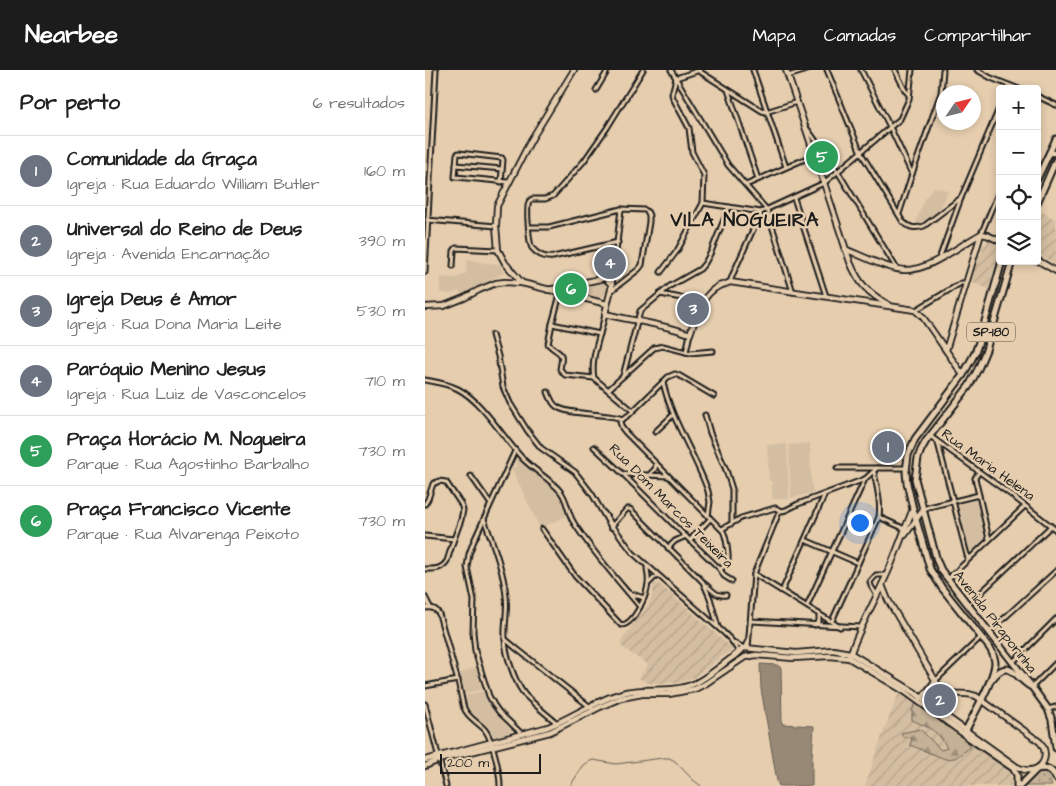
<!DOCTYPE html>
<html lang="pt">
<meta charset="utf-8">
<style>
:root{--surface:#fff;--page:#f2f2f2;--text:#222;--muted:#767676;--line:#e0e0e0;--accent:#1c1c1c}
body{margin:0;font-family:"Architects Daughter",sans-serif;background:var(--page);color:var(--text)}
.controls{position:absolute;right:15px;top:15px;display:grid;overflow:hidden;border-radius:5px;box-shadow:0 2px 8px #0003}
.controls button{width:45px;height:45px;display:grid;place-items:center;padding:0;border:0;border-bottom:1px solid var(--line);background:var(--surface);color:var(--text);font:25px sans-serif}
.compass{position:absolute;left:511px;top:15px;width:45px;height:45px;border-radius:50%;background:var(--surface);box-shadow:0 2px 8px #0003;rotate:55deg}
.scale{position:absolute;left:15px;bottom:12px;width:101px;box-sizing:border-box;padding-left:5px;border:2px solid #1c1c1c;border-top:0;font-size:14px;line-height:18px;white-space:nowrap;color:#1c1c1c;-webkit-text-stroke:4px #e5cdae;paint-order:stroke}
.you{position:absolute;left:434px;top:452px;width:18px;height:18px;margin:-12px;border:4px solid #fff;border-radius:50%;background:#1a73e8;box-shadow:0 0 0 8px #1a73e833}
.badge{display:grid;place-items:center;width:32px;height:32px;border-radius:50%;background:var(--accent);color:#fff;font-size:16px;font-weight:700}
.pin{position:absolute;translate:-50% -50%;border:2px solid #fff;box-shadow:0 1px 5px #0006}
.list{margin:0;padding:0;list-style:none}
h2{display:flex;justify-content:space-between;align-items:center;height:65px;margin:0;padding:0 20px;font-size:21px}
h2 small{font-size:16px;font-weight:400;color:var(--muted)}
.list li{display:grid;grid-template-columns:32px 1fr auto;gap:15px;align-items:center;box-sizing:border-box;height:70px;padding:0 20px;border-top:1px solid var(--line)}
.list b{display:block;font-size:19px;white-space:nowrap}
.list p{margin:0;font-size:16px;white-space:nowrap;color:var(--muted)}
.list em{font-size:16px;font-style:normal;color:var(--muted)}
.icon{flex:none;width:28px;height:28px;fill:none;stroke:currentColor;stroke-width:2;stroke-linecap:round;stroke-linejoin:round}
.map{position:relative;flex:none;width:631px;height:716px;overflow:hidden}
header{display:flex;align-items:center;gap:30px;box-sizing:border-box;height:70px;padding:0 25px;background:var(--accent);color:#fff}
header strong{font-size:24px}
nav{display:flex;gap:28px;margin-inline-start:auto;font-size:18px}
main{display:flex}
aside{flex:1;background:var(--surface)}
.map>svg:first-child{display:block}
</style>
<header>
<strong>Nearbee</strong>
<nav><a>Mapa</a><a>Camadas</a><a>Compartilhar</a></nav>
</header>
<main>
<aside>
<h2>Por perto<small>6 resultados</small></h2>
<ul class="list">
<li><span class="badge" style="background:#6b7280">1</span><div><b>Comunidade da Graça</b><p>Igreja · Rua Eduardo William Butler</p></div><em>160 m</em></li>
<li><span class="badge" style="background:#6b7280">2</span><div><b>Universal do Reino de Deus</b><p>Igreja · Avenida Encarnação</p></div><em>390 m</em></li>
<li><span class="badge" style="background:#6b7280">3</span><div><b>Igreja Deus é Amor</b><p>Igreja · Rua Dona Maria Leite</p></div><em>530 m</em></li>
<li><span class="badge" style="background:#6b7280">4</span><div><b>Paróquio Menino Jesus</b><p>Igreja · Rua Luiz de Vasconcelos</p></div><em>710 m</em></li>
<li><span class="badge" style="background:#2e9e5b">5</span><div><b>Praça Horácio M. Nogueira</b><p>Parque · Rua Agostinho Barbalho</p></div><em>730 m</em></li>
<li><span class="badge" style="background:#2e9e5b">6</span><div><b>Praça Francisco Vicente</b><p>Parque · Rua Alvarenga Peixoto</p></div><em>730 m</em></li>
</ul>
</aside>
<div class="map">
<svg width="631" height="716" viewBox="0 0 631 716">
<defs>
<pattern id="industrial-furrows" width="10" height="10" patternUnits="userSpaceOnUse" patternTransform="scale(1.25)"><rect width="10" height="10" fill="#d4bea2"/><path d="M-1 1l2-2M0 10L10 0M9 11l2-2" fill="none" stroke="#b5a38b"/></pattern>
<pattern id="forest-firs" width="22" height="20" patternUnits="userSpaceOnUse" patternTransform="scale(1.25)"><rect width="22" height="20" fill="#c4b196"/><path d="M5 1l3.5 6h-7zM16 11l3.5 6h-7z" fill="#9e8f7a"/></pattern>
<pattern id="park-dots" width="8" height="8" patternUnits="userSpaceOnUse" patternTransform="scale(1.25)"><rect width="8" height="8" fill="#c4b196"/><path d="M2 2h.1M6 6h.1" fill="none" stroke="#9e8f7a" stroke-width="1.8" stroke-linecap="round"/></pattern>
</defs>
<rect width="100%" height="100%" fill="#e5cdae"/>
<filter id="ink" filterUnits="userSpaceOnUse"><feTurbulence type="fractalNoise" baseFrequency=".02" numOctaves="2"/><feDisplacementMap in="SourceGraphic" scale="10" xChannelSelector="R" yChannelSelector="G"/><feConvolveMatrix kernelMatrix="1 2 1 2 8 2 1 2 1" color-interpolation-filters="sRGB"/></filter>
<g filter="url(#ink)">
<g fill="#d4bea2">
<polygon points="509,117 523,121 515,140 499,152 493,153 491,151 500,128"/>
<polygon points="42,189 59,193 75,194 79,203 36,225 34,221 25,224 15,222 15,207 32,208 41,203"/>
<polygon points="177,209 182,216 181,221 177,229 153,224 153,216"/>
<polygon points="385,373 386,409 388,423 366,428 364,375"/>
<polygon points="362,374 364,429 347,429 347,412 344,411 342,375"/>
<polygon points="93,388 134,422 138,428 142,446 115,458 86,397 91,397 91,389"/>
<polygon points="553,430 562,469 547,482 544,483 533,435"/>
<polygon points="51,597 57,619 38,624 34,604"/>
<polygon points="58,621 69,642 87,661 86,663 68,669 60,657 48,648 44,641 40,633 39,626"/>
</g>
<g fill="url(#industrial-furrows)">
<polygon points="615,141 631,150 631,194 612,184 612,147"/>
<polygon points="562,168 575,173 575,187 567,220 546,212 553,184 556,185 558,175 560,175"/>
<polygon points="232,513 236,515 307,578 307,580 299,585 285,596 269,607 255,613 222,613 214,608 223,595 197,577 196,575 196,571 223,535 228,523 228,514"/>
<polygon points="474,623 490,630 582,699 587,710 586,716 440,716 458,663"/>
</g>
<path fill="url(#forest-firs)" stroke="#706659" d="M491,633L538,667L546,677L530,688L520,689L485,675L487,668L478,667L476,663L495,659L516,680L522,678C513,660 504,658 487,650V640Z"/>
<polygon fill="url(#park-dots)" stroke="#706659" points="618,700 622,702 627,716 599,716 609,704"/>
<polygon fill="#988976" stroke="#665d52" points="335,594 352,595 356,598 357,654 389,656 387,687 387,716 354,716 352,711 336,619"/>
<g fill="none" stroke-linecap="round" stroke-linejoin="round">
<polyline stroke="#665d52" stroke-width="1" points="145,716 158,696 163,692 168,690 191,694 238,688 244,688 250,691 267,709 276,716"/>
<defs>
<g id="street">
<polyline points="246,0 303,95 342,140 368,222"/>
<polyline points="328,0 361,97"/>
<path d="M402,0L436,83L478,152C485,158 490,159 499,156L536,128"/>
<polyline points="436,0 465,57 487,104"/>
<polyline points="470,0 480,20 484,25"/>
<polyline points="552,0 566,8 594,19"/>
<polyline points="274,1 337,41 341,42 372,32"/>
<polyline points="363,6 382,0"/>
<polyline points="171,20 183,0"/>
<polyline points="303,20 333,109"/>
<polyline points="612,26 631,35"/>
<polyline points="381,57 413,102 472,199"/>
<polyline points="31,95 77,99"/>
<polyline points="76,112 78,90 77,88 34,83 32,84 30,107 31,107 83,112"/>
<polyline points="321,115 389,85"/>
<polyline points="369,128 401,226"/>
<polyline points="278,133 336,142 399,113 475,49 484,29 487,0"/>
<polyline points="474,144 487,104 516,23 518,0"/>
<polyline points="2,150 71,156"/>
<path d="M104,157H124L196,139L220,140C225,143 224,147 224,152L217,195L214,199L186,221"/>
<polyline points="556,164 575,119"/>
<path d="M193,172L128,187C121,188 113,185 107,178C104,174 101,137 104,132C104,131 106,130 107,129H120L128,126L159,91L182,58L218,0"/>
<polyline points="514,189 536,128 575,36"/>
<polyline points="28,196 29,181 31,178 73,180"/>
<polyline points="0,202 11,0"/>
<polyline points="236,202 252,181 278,133 279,105 267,82 264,58 248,28 247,24 251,8 275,0"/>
<polyline points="305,212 308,204 336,142"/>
<polyline points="187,215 196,139"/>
<path d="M137,217L127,254L123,274C135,286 139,279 135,299L140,305L169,308"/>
<polyline points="235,224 262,229 275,236"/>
<polyline points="491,240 536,213 541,213"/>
<path d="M180,244C176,265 165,287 169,308L208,341"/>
<polyline points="127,254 175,264"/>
<polyline points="67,265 73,286 78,317 85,333 102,360 116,378 150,402 167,424 186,457 190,459 208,483 298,562 306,570 314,582"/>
<polyline points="261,282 265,264"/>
<polyline points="198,306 215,241 245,216 275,199 280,193 286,182 304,137"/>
<path d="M0,310C11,312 23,314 33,319C57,331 79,369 98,389C109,400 126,410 135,421C143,430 142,443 149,453C168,483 192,509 215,537"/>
<path d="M238,312C246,350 270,384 283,421L285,432L283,446"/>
<polyline points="183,320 229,278 238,276 265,283 288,281"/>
<path d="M123,322C125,327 127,333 131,336C140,345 182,343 198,349"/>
<polyline points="280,345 285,363 301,400 307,419 307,452"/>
<path d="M198,349L195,352L197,358L201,363L298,461C301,466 305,489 302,494C301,496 297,498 295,499"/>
<polyline points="198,349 205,344 243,307 250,304 255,306 289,326"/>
<polyline points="230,362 248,345"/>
<polyline points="505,366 589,427 631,460"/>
<polyline points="513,373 543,489"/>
<polyline points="169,377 198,404 254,460 295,499 299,506 307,511"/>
<polyline points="90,381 48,473 44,484 42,497 49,530 48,562 50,581 58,607 64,626 69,635 74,642 97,664"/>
<polyline points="412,398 481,398"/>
<polyline points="554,402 550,408 564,469"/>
<polyline points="199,404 243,406"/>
<polyline points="225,404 230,399 231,394"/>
<polyline points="46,406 65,433"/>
<path d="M0,434L3,429L8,414L14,411L21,412L36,434L38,440L36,450L29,469L22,491C16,500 9,499 0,499"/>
<polyline points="499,439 504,437 554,425"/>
<polyline points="179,443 188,456"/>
<polyline points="454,447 480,459"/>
<path d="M59,449C67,471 79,502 81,526C83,540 79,554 80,568C80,584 90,613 100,625C110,635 121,644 132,653"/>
<polyline points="186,457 202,439 205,439 278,512 285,528 293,557"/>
<path d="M117,459L150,506L196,555C209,555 222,525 223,513C224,508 222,502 222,497"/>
<polyline points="297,459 316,448 350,438 357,441 361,440 373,434 440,409 452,398"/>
<polyline points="0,466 29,469"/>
<polyline points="265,470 285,449"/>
<polyline points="380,470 433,493"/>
<polyline points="243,478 250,471 261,466"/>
<polyline points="329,504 415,557"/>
<polyline points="523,509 600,436"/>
<polyline points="224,513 229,508 233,506"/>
<path d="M281,515C287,520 292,527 301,525"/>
<polyline points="357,521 399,426"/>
<polyline points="204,523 219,528"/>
<polyline points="451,524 446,516 445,512 451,505 461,505"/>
<polyline points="0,527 5,537"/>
<polyline points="543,535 626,456"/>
<polyline points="382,536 440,409"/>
<path d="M0,538C6,537 11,538 14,544C20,565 26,586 32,608C35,617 36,628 39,638C43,648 53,652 60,660C68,670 75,704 75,716"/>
<polyline points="326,551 436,557"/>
<path d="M407,551L454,447C456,432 452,417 449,402"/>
<polyline points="390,555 394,551 394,544"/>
<polyline points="564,562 631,501"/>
<polyline points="80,569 92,579 169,640"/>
<polyline points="308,572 319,578 323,571"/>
<polyline points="323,578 329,504 355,440"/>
<polyline points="588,592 631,549"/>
<polyline points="510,611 556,567"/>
<polyline points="0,616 33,610"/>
<polyline points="607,617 631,593"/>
<polyline points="0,634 21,716"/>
<polyline points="623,639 631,637"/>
</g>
<g id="secondary">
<path d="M361,0L399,113L425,192C434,214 443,223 464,235"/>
<polyline points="625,83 631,83"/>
<path d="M420,179C437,186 462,199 479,200C502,202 535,175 556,164L562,165L575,171"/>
<polyline points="612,190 631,201"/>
<polyline points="97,213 80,193 73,180 71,156 72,136 106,70 149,0"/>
<path d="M123,220L180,208L187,215L180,244C208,251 238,254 265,264C271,247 276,225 294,216C297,215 302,214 305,212L490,240L497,246L502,253L538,305"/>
<polyline points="0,237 19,236 39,228 54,220 71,213 80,212 97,213 182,234"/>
<polyline points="521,280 556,164"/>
<polyline points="480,465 498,440"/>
<path d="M425,585C435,556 450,531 462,504C472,482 479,460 488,439"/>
<polyline points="497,628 510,611"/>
<path d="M0,690L123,657C150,646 173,629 201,622C222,617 245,623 266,615C280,610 295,596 308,587C312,584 315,580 320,578L371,583L408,580L425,583L489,622L511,639L592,697C613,708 628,688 615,672L551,626C534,620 528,630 513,615L463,530L457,515"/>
<polyline points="0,696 14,690 125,662 175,637 196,628 217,624 244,624 270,619 280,614 320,587 331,585 368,588 405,586 424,588 479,621 540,665"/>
</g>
<g id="primary">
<polyline points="612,109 631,69"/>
<polyline points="612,133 631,90"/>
<path d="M577,191L555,269L550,283L538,305L490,369L483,385L481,402L482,413L488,439L505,499L517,518L564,577C567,581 569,586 570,592C570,608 550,642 542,658L540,665L588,698L592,705V716"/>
<polyline points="587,191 561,280 553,299 544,316 501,371 496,380 493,388 490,409 512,491 516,500 607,617 623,639 627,650 631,678"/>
<path d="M568,608C584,587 591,608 605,616"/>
<path d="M595,716L612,699C622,697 627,699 631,708"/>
</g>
</defs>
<use href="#street" stroke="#1c1c1c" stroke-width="7"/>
<use href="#secondary" stroke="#1c1c1c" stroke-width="8"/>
<use href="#primary" stroke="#1c1c1c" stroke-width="9"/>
<use href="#street" stroke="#e5cdae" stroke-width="3"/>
<use href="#secondary" stroke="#e5cdae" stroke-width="4.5"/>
<use href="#primary" stroke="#e5cdae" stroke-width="5"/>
</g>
</g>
<g text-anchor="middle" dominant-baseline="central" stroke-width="5" stroke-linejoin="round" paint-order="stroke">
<rect fill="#e5cdae" stroke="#585148" stroke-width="1" x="542" y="252.5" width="48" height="19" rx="4"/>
<g font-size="12" font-weight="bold" fill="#1c1c1c">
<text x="566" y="262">SP-180</text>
</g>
<g font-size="14" fill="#1c1c1c" stroke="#e5cdae">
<text transform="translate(563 395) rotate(36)">Rua Maria Helena</text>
<text transform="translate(246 436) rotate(45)">Rua Dom Marcos Teixeira</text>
<text transform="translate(570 552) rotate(52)">Avenida Piraporinha</text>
</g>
<g font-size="19" font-weight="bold" letter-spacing="1" fill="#1c1c1c" stroke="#e5cdae">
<text x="320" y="150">VILA NOGUEIRA</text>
</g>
</g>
</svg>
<div class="controls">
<button>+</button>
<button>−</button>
<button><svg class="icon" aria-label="locate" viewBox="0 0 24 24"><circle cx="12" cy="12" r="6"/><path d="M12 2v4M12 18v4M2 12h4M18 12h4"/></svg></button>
<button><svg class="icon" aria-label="layers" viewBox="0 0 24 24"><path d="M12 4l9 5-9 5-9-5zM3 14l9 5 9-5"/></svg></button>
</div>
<svg class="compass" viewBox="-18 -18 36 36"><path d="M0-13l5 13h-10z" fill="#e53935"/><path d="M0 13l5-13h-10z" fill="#767676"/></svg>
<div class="scale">200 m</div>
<div class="you"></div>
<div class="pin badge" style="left:463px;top:377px;background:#6b7280">1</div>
<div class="pin badge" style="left:515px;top:630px;background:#6b7280">2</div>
<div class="pin badge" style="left:268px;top:239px;background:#6b7280">3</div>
<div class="pin badge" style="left:185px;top:193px;background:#6b7280">4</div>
<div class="pin badge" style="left:397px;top:87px;background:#2e9e5b">5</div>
<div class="pin badge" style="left:146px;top:219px;background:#2e9e5b">6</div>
</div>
</main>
